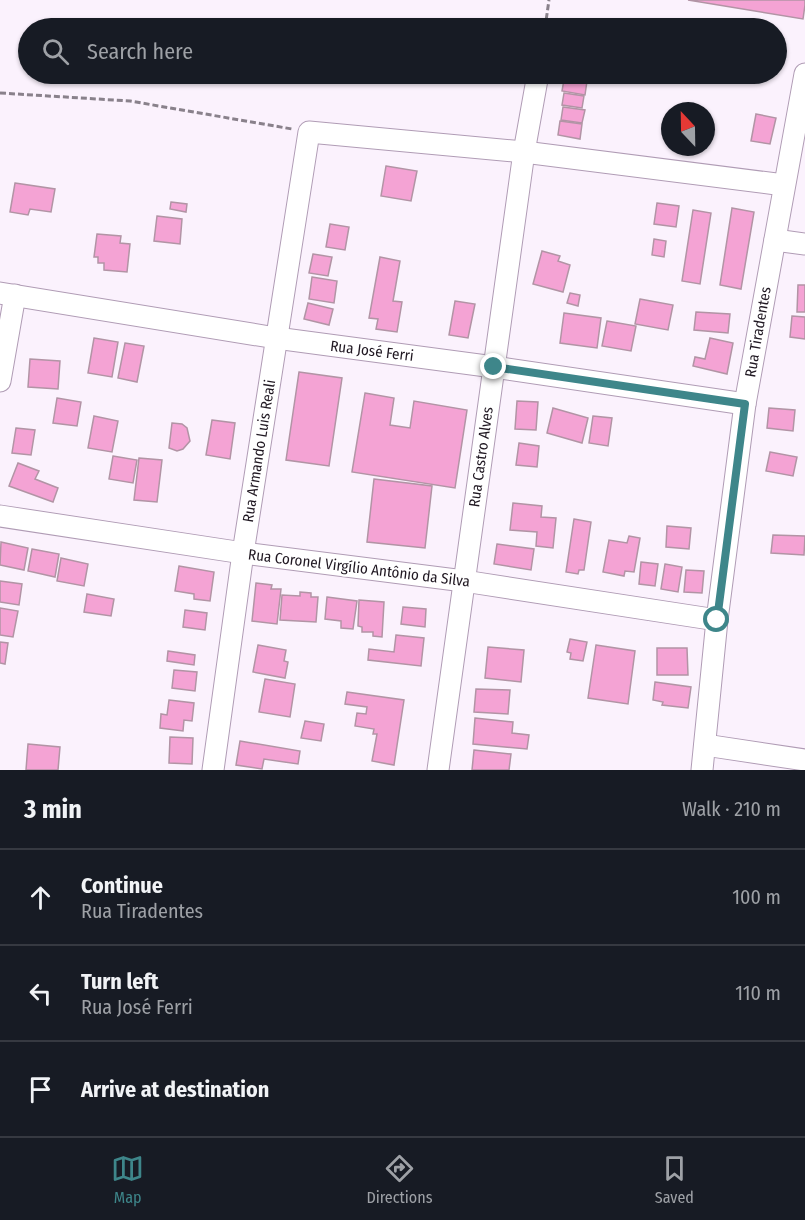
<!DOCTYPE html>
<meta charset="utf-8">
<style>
:root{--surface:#171b24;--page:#242831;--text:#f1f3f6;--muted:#9ea1a6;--line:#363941;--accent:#3e868a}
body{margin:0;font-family:"Fira Sans Condensed",sans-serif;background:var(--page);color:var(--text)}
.compass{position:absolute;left:661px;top:102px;width:54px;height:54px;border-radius:50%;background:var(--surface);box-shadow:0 2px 4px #0004;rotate:338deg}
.stop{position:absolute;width:18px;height:18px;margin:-14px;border:4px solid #3e868a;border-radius:50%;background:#fff}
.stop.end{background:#3e868a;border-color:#fff;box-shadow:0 2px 6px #0008}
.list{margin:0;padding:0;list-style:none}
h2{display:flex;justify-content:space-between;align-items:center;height:78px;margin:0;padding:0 24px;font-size:26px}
h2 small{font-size:20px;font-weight:400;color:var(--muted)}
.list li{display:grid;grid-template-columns:39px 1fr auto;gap:18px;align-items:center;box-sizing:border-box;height:96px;padding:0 24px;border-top:2px solid var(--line)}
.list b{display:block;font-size:22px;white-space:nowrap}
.list p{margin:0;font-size:20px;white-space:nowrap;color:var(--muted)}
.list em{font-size:20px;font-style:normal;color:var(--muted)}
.icon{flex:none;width:33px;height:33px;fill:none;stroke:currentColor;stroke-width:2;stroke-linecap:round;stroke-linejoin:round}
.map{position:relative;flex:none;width:805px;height:770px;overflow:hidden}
.search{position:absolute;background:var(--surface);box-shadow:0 2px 4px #0004;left:18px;right:18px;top:18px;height:66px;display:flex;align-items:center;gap:15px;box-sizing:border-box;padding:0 21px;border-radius:33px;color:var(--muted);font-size:22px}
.sheet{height:366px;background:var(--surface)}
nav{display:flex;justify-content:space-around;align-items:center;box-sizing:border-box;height:84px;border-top:2px solid var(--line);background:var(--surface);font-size:16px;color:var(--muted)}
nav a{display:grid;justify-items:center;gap:3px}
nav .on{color:var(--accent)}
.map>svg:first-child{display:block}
</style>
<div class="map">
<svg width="805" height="770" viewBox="0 0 805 770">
<rect width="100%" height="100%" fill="#fbf2fd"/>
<g fill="#f4a3d4" stroke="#b294a5" stroke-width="1.5">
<polygon points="688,0 805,0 805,5 803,19"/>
<polygon points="565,74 588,74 585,95 562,91"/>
<polygon points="564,93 584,96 582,108 562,105"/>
<polygon points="563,107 585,110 582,123 561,120"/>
<polygon points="756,114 776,118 770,144 751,141"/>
<polygon points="560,121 582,124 580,139 558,135"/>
<polygon points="386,166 417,171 411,201 381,196"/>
<polygon points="15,183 55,189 51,212 30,209 28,215 10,212"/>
<polygon points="171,202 187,204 186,212 170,209"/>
<polygon points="657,203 679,206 676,227 654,224"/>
<polygon points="732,208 754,212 741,289 720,285"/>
<polygon points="693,210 711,213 700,284 682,281"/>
<polygon points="157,216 182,219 180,244 154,241"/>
<polygon points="330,224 349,227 345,250 326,247"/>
<polygon points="97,234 121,236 120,243 130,244 127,272 104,270 104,263 98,263 98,257 94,257"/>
<polygon points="654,239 666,241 664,257 652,255"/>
<polygon points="542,251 560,256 558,261 570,265 563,292 533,284"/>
<polygon points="313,254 332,257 328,276 309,273"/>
<polygon points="380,257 400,261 393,301 402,302 397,332 376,329 378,319 369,318"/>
<polygon points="312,277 337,281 334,303 309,299"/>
<polygon points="798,285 805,285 805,312 797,312"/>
<polygon points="570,293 580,295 578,306 567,303"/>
<polygon points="640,299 673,305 668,330 635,324"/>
<polygon points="455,301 475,304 468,338 449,335"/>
<polygon points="308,303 333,309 329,325 304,319"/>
<polygon points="696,312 730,314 728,333 694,330"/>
<polygon points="564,313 601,318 597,348 560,343"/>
<polygon points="792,316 805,317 805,339 790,337"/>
<polygon points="607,321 636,326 631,351 602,346"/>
<polygon points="94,338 118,342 112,377 88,373"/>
<polygon points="710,338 733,343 727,374 693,366 695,357 705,359"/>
<polygon points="125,343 144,346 137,382 118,378"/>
<polygon points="30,359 60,361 58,389 28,387"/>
<polygon points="299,372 342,378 329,466 286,460"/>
<polygon points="365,393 394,398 390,425 410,428 414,401 467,410 455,488 352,472"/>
<polygon points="57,398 81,402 77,426 53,423"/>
<polygon points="517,401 538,402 536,430 515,429"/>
<polygon points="553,408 588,418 582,443 547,433"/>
<polygon points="769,408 795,410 793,431 767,428"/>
<polygon points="94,416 118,421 112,452 88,448"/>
<polygon points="593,416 612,418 608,446 589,443"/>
<polygon points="212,420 235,423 230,459 206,455"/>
<polygon points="172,423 182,424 187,428 190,441 183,449 177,451 169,448"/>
<polygon points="16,428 35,430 31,455 12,453"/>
<polygon points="519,443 539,446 537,467 516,465"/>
<polygon points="770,452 797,457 793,476 766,471"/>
<polygon points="113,456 137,460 133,483 109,479"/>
<polygon points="139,458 162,460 157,502 134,500"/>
<polygon points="18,463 39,471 35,479 58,488 53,502 9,486"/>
<polygon points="374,479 432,486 425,548 367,542"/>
<polygon points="513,503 542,506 541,517 556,518 553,548 536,546 537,532 510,530"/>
<polygon points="574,519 591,522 584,570 579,570 578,574 566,572"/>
<polygon points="667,526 691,528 689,549 666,547"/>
<polygon points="773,535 805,536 804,555 771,553"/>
<polygon points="629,536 640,538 634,572 625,571 624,576 603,572 609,540 627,543"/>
<polygon points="1,542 28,548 24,570 0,565"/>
<polygon points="497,544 534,549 531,570 494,564"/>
<polygon points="32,549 59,554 55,577 28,571"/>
<polygon points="61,558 88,564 84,586 57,581"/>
<polygon points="641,562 658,564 655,586 639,584"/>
<polygon points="665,564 682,567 678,592 661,589"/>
<polygon points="179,566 214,572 210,601 194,599 194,594 175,591"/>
<polygon points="686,570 704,571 702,593 684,592"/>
<polygon points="0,581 22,584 19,605 0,602"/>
<polygon points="256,583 272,585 271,589 281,589 277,624 252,621"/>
<polygon points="300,592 311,593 311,597 318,597 316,622 280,620 282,595 300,596"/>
<polygon points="87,594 114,599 111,616 84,612"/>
<polygon points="327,597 357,601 353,629 341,628 341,621 325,619"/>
<polygon points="359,600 384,602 382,637 373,636 373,632 362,632 362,627 358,626"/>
<polygon points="403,607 426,609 425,627 401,624"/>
<polygon points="0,608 18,611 13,637 0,635"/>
<polygon points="185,610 207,613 205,630 183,627"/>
<polygon points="396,635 424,638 421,666 368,660 369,649 394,652"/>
<polygon points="570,639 587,642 583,661 570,659 571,653 567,652"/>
<polygon points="0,642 8,643 5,664 0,663"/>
<polygon points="258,645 286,650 284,661 288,662 285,678 253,672"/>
<polygon points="596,645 635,651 628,704 588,698"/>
<polygon points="488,647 524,650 521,682 485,678"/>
<polygon points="657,648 687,648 688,675 657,675"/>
<polygon points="168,651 195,655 194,665 167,661"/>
<polygon points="174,670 197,672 195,691 172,688"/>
<polygon points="265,679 295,684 290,717 259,712"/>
<polygon points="655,682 691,687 688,708 662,705 663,702 653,700"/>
<polygon points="476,689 510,690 508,714 474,712"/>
<polygon points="347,692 404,700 394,765 372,761 377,734 373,734 374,729 355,726 357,713 366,714 367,707 345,704"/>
<polygon points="169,700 194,703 192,721 184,720 183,731 160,728 161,714 167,715"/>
<polygon points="475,718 513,722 512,733 529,735 527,749 473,744"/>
<polygon points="305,721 324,724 321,741 301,738"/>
<polygon points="170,737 193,738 192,764 169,763"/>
<polygon points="240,741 300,751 298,764 264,759 262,769 236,765"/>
<polygon points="28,744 60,747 58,770 26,770"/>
<polygon points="474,750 511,754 509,770 472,770"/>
</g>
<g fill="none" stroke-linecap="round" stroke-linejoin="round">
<defs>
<g id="minor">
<polyline points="775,240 805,244"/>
<polyline points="0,293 276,338 494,367 745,404"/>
<polyline points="0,381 15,295"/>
<polyline points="0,516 243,553 464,581 717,620"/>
<polyline points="705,745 805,760"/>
<polyline points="213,770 243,553 309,132 524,152 784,185"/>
<polyline points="438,770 524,152 538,74"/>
<polyline points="702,770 717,620 745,404 805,74"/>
</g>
</defs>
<use href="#minor" stroke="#b09cb5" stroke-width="23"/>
<g stroke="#89818b" stroke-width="3" stroke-dasharray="6 3" stroke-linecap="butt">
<polyline points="545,28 549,0"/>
<polyline points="0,93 130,101 292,129"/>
</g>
<use href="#minor" stroke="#fff" stroke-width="21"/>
</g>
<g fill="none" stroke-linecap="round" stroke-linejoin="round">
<polyline stroke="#3e868a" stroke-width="8" points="494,367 745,404 717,620"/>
</g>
<g text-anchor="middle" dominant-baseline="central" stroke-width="4.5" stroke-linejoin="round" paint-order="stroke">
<g font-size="15" fill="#201822" stroke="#fff">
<text transform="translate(758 332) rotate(-80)">Rua Tiradentes</text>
<text transform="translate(372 351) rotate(7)">Rua José Ferri</text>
<text transform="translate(259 451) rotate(-81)">Rua Armando Luis Reali</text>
<text transform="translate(481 457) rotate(-82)">Rua Castro Alves</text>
<text transform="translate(359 568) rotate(7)">Rua Coronel Virgílio Antônio da Silva</text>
</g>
</g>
</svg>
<svg class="compass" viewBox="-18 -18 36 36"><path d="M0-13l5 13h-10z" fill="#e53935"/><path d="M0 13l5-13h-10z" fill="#9ea1a6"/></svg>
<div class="stop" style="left:717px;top:620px"></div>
<div class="stop end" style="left:494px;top:367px"></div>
<div class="search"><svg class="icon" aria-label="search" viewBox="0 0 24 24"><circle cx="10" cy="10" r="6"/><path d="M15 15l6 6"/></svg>Search here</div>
</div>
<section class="sheet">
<h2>3 min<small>Walk · 210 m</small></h2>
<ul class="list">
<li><svg class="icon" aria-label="ahead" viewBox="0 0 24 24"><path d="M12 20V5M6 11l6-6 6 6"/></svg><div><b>Continue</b><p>Rua Tiradentes</p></div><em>100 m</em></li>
<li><svg class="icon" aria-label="left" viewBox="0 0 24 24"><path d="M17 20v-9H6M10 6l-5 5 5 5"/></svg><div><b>Turn left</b><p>Rua José Ferri</p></div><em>110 m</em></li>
<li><svg class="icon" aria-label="arrive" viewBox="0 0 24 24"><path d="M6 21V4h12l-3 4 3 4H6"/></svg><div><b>Arrive at destination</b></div></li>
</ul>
</section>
<nav>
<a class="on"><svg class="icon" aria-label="map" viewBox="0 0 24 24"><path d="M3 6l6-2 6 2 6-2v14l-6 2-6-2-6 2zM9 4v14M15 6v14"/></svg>Map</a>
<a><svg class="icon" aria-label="directions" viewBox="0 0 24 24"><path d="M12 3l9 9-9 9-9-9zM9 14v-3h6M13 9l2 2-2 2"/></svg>Directions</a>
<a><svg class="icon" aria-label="saved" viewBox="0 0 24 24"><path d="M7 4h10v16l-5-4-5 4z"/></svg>Saved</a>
</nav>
